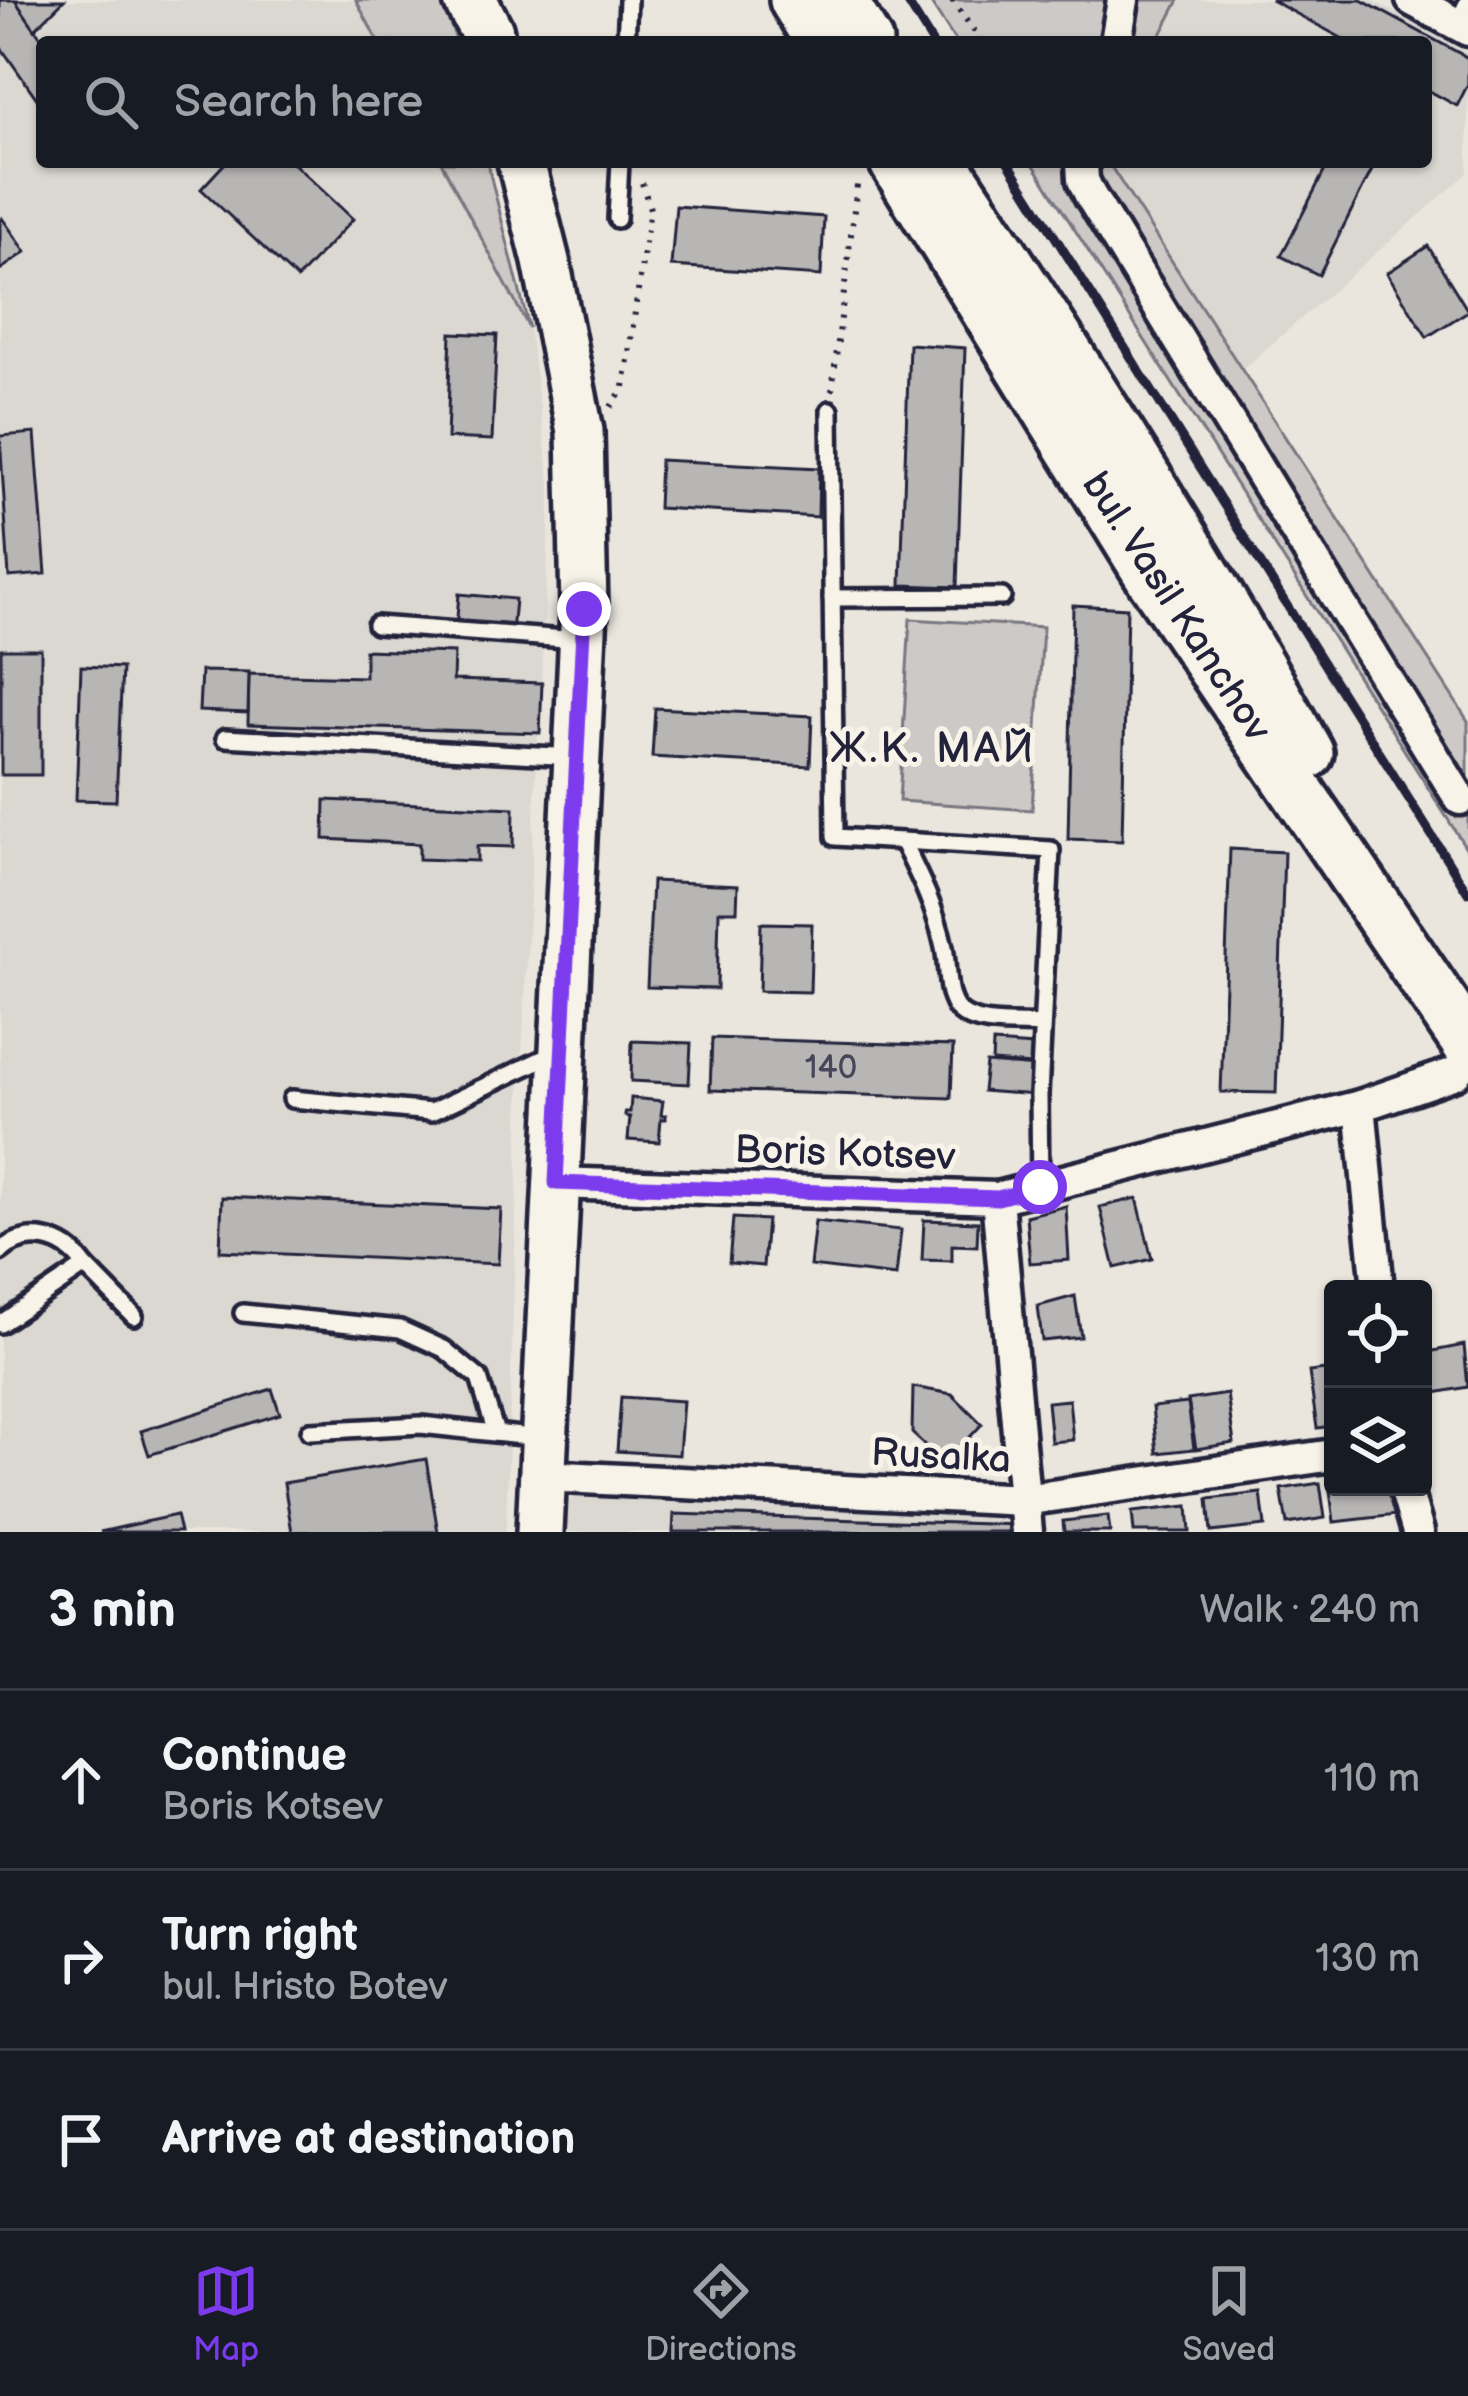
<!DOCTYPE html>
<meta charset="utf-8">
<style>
:root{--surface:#171b24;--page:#20242c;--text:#f1f3f6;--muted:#9ea1a6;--line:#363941;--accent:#7c3aed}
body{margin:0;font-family:"Balsamiq Sans",sans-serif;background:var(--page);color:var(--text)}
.controls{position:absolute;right:36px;bottom:36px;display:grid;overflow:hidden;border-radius:12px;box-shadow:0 3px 9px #0004}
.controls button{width:108px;height:108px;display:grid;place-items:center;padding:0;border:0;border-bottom:3px solid var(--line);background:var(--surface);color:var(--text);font:60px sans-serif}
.stop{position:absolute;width:36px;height:36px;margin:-27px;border:9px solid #7c3aed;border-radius:50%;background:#fff}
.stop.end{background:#7c3aed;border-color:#fff;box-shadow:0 3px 12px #0008}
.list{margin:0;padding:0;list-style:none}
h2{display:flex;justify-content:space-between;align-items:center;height:156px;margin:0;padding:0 48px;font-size:51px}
h2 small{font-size:39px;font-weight:400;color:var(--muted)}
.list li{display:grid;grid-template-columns:78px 1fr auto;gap:36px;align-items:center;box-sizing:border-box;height:180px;padding:0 48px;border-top:3px solid var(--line)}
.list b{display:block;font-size:45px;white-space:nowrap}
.list p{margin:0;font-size:39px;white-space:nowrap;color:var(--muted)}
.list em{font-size:39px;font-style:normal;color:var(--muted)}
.icon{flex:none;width:66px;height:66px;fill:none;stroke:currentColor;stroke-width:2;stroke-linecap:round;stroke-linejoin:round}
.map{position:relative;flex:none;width:1468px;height:1532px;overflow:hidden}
.search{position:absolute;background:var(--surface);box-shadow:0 3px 9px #0004;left:36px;right:36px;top:36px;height:132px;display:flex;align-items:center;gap:30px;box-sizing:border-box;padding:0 42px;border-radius:12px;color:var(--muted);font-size:45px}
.sheet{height:696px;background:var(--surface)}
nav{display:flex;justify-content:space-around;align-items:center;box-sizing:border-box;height:168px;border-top:3px solid var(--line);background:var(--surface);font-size:33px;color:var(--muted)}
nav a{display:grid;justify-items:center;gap:6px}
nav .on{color:var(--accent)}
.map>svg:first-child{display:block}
</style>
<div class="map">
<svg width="1468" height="1532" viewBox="0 0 1468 1532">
<rect width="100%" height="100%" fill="#eae6de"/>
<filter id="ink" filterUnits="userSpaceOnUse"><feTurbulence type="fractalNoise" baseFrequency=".00833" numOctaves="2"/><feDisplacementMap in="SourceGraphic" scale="24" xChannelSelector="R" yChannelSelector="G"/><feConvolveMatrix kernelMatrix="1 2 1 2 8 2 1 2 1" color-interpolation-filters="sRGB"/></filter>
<g filter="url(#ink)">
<g fill="#dbd8d2">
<polygon points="0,0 356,0 378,42 42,42 42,162 441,162 529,328 551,489 520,1093 506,1532 0,1532"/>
<polygon points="1179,0 1372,0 1468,53 1468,173 1242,370 1108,162 1426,162 1426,42 1157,42"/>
<polygon points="575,1494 1009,1516 1011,1532 563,1532 563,1509"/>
</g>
<g fill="#cdc9c6" stroke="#787680" stroke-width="3">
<polygon points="356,0 441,0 457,42 378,42"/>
<polygon points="929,0 1179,0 1157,42 956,42"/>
<polygon points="441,162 487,162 529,328"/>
<polygon points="1032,162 1108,162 1468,721 1468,851"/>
<polygon points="910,619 1043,627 1032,810 899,801"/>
</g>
<g fill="#b8b6b5" stroke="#22223b" stroke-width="3">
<polygon points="0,0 15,0 44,42 42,106 0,46"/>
<polygon points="15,0 64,0 35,29"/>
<polygon points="1271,0 1361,0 1468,58 1468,84 1457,106 1426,89 1426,42 1349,42"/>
<polygon points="226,162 292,162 353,219 297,279 201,189"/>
<polygon points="1329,162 1376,162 1319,275 1281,256"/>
<polygon points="676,206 824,217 821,276 671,266"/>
<polygon points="2,218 26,252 0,270 0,220"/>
<polygon points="1428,246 1468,311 1427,337 1387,273"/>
<polygon points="451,333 497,335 492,440 447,438"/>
<polygon points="909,344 965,348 957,587 901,585"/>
<polygon points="35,433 46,574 9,577 0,436"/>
<polygon points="660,460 819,468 818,517 658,508"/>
<polygon points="459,594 515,599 512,633 456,629"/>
<polygon points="1073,605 1127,608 1122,841 1068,839"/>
<rect x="1" y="649" width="40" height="126"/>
<polygon points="365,650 454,653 453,680 542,683 540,733 248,724 249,674 365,677"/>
<polygon points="81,666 122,668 116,801 76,800"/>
<polygon points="201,671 249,672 248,713 199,711"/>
<polygon points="655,708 812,716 810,766 652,757"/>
<polygon points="325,800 514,808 513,847 477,846 477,861 419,859 419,844 324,839"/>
<polygon points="1230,849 1284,852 1276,1093 1221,1092"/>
<polygon points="652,881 738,885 737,911 719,911 717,989 647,987"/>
<polygon points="761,923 812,924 810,992 759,991"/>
<polygon points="712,1038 953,1046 951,1098 710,1090"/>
<polygon points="632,1041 691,1043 689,1084 631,1081"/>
<polygon points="993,1043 1033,1046 1032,1065 992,1062"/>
<polygon points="986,1063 1037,1067 1035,1095 983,1091"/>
<polygon points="631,1098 663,1101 661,1115 666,1115 666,1119 661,1119 659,1142 628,1140 630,1117 625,1116 625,1112 630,1112"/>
<polygon points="222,1197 501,1209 498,1264 220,1251"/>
<polygon points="1137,1198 1152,1259 1115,1268 1100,1207"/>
<polygon points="1066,1206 1069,1260 1030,1263 1026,1216"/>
<polygon points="733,1218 767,1220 763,1266 729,1263"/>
<polygon points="924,1220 978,1222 977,1246 952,1245 952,1261 922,1260"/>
<polygon points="815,1221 901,1230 896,1276 810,1266"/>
<polygon points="1075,1296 1081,1337 1042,1341 1038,1306"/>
<polygon points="1464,1345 1468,1387 1424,1395 1423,1353"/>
<polygon points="1333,1369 1333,1426 1317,1428 1309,1372"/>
<polygon points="913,1387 952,1394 982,1424 945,1464 912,1433"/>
<polygon points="272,1389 280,1414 149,1455 141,1431"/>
<polygon points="1227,1394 1234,1443 1196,1449 1188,1400"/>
<polygon points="621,1397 683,1401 679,1455 617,1451"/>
<polygon points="1069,1400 1073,1440 1051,1442 1047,1402"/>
<polygon points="1188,1403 1194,1449 1157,1453 1152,1407"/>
<polygon points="426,1459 438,1532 292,1532 284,1483"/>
<polygon points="1333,1466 1333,1487 1394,1487 1397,1515 1334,1522 1327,1467"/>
<polygon points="1320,1483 1325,1518 1287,1524 1281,1489"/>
<polygon points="1261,1493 1265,1526 1211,1532 1208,1499"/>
<polygon points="1188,1506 1190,1532 1134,1532 1132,1512"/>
<polygon points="674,1514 1021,1525 1020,1532 673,1532"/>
<polygon points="176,1515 180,1532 100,1532"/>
<polygon points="1108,1516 1110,1532 1064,1532 1063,1521"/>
</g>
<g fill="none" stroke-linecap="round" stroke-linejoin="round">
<defs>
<g id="lane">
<polyline points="1457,24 1468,1"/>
<polyline points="626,42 628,0"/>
<polyline points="617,219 620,162"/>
<polyline points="830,410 835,837 1051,850 1039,1095 1040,1187"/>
<polyline points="832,598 1002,597"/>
<polyline points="376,625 579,640"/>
<polyline points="225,738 575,757"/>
<path d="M902,841C919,875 936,909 944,947C948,965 945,998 959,1011C977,1028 1019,1023 1042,1025"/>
<polyline points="292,1099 431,1112 557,1052"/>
<path d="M0,1252C28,1227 65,1237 85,1266L0,1324"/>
<polyline points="85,1266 134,1316"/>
<polyline points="243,1313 400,1329 444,1349 479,1378 496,1433"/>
<polyline points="310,1431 421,1425 540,1438"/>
</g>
<g id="street">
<polyline points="1412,0 1468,30"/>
<polyline points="1116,42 1123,0"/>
<polyline points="1082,162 1083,180 1090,195 1460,799"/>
<polyline points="1360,1106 1378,1289"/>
<polyline points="556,1183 997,1198 1360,1106 1455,1073 1468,1059"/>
<polyline points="997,1198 1027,1532"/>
<polyline points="543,1476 1024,1500 1333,1455"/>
<polyline points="1405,1487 1418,1532"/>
</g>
<polyline id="secondary" points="521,162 546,261 580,431 584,609 540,1532"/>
<g id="primary">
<polyline points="470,0 487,32"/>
<polyline points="796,0 822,42"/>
<polyline points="840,0 866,42"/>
<polyline points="896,162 1154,580 1468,1043"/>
<path d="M941,162C1069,355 1195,550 1307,753"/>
</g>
</defs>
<use href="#lane" stroke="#22223b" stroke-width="24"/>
<use href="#street" stroke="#22223b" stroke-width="39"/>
<use href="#secondary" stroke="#22223b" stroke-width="54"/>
<use href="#primary" stroke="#22223b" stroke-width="60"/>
<g stroke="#22223b" stroke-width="6" stroke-dasharray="3 9" stroke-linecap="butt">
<polyline points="952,0 982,42"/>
<polyline points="832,391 858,177"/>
<polyline points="611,407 624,387 650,209 640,176"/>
</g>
<use href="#lane" stroke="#f7f3e8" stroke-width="15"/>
<use href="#street" stroke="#f7f3e8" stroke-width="30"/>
<use href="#secondary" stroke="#f7f3e8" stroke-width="45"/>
<use href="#primary" stroke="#f7f3e8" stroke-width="51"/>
<g stroke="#22223b" stroke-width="9">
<polyline points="906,0 932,42"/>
<polyline points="1008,162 1468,893"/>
</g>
</g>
</g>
<g fill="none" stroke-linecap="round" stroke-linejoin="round" filter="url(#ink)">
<polyline stroke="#7c3aed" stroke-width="15" points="584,609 556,1183 998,1198 1040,1187"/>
</g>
<g text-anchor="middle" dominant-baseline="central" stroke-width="10" stroke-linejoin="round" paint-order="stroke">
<g font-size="33" fill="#48475a">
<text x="831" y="1068">140</text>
</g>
<g font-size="39" fill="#22223b" stroke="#f7f3e8">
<text transform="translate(1176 607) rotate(57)">bul. Vasil Kanchov</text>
<text transform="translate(845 1154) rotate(2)">Boris Kotsev</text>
<text transform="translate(941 1457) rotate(3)">Rusalka</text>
</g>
<g font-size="42" letter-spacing="3" fill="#22223b" stroke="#f7f3e8">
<text x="933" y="749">Ж.К. МАЙ</text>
</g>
</g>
</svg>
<div class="controls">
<button><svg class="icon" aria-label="locate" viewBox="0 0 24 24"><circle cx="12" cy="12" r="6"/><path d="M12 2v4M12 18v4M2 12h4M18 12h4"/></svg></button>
<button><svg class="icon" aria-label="layers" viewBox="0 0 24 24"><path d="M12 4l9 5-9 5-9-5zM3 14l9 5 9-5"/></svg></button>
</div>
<div class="stop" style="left:1040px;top:1187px"></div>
<div class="stop end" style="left:584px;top:609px"></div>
<div class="search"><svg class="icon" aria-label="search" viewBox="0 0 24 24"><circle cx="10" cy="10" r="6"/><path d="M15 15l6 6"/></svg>Search here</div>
</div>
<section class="sheet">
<h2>3 min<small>Walk · 240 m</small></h2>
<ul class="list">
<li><svg class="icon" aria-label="ahead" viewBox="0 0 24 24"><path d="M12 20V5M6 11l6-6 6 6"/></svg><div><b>Continue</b><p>Boris Kotsev</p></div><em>110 m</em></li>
<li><svg class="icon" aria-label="right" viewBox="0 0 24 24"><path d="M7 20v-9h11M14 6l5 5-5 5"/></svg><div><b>Turn right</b><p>bul. Hristo Botev</p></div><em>130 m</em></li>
<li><svg class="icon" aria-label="arrive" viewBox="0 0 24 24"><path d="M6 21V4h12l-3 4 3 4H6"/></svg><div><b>Arrive at destination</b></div></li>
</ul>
</section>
<nav>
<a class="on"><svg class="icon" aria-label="map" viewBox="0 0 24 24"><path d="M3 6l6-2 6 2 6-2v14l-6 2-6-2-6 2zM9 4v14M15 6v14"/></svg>Map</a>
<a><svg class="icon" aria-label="directions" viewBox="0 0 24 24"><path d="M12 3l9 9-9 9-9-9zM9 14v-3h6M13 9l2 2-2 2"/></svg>Directions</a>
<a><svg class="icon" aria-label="saved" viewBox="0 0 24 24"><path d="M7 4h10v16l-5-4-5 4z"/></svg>Saved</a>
</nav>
